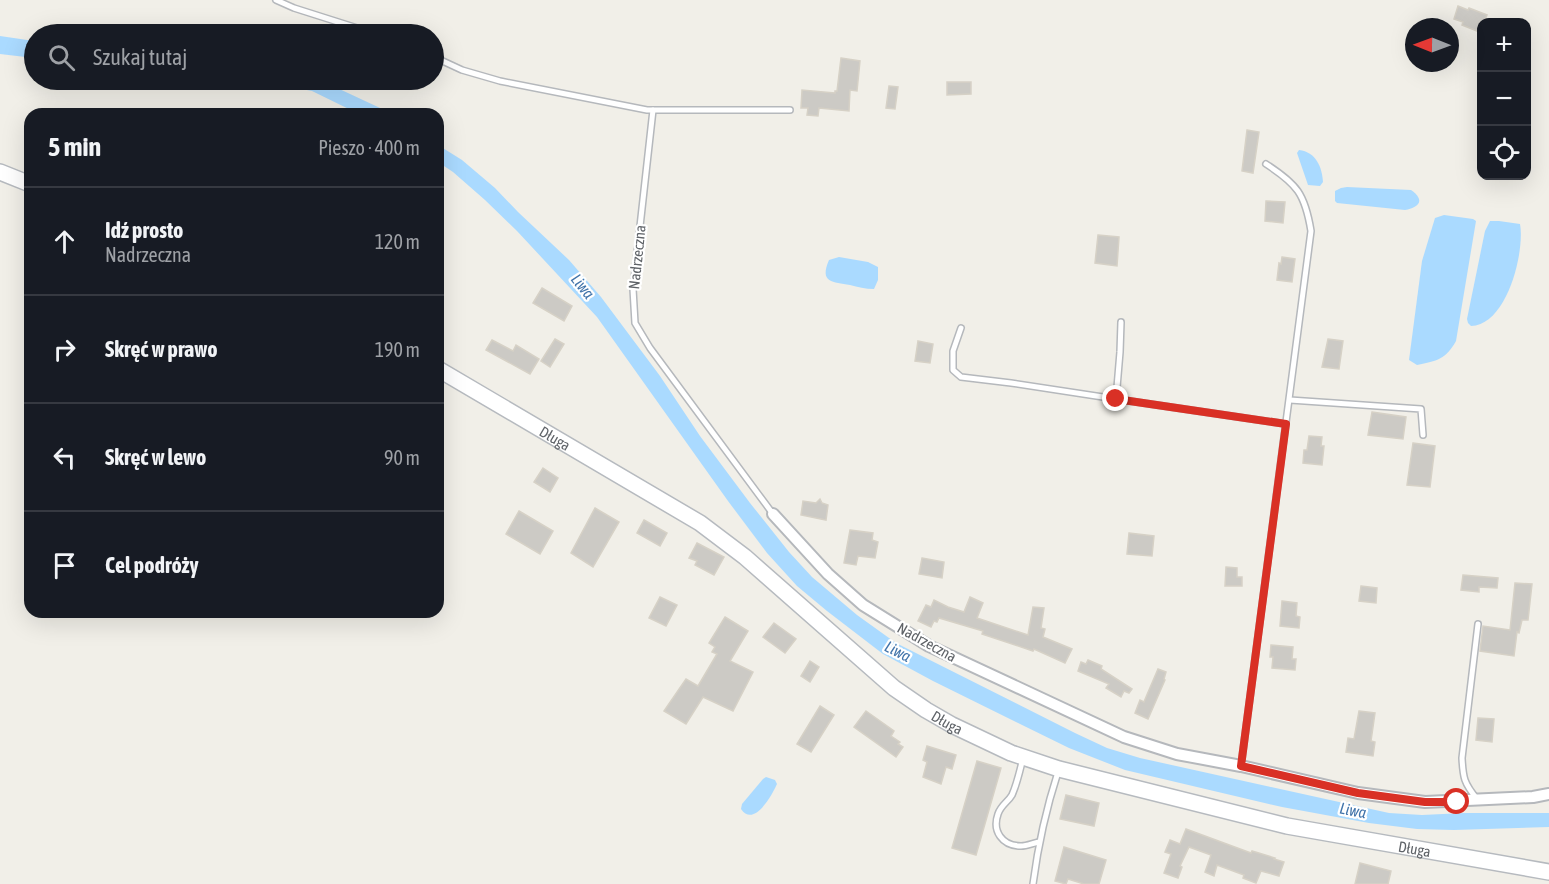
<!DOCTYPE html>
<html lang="pl">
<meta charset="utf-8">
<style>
:root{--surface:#171b24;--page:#242831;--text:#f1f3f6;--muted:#9ea1a6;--line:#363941}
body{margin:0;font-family:"Asap Condensed",sans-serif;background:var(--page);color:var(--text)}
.controls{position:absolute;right:18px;top:18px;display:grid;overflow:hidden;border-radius:12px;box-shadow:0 6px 24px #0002}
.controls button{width:54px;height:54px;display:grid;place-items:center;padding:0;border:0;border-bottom:2px solid var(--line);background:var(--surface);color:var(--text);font:30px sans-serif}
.compass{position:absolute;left:1405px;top:18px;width:54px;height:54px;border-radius:50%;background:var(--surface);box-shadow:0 6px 24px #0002;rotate:271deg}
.stop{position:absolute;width:18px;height:18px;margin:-14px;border:4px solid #d93025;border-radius:50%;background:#fff}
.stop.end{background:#d93025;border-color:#fff;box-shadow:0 2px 6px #0008}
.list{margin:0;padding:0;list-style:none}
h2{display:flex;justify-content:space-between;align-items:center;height:78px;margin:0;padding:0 24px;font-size:26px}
h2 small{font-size:20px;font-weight:400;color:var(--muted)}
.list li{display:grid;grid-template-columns:39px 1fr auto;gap:18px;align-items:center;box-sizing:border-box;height:108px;padding:0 24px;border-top:2px solid var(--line)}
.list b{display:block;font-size:22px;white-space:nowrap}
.list p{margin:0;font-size:20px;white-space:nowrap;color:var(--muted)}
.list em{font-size:20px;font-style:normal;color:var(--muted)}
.icon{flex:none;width:33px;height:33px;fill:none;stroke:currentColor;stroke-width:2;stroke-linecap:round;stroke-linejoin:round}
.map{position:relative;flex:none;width:1549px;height:884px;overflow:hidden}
.search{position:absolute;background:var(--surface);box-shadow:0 6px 24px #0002;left:24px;top:24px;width:420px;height:66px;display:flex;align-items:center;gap:15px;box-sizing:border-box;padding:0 21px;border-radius:33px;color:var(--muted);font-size:22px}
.panel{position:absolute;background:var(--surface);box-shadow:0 6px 24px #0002;left:24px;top:108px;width:420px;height:510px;border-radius:18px}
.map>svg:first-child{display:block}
</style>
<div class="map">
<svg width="1549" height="884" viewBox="0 0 1549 884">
<rect width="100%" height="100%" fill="#f1efe8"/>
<g fill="#aadaff">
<polygon points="0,36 34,41 34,58 0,54"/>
<polygon points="223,80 320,80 393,114 359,114 312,91 281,85"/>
<polygon points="438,145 462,160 495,188 518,212 569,260 601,297 660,376 700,436 750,503 789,552 812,577 857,615 896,643 1075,733 1107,748 1140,758 1389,813 1422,815 1464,813 1549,813 1549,827 1454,830 1417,829 1369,823 1282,807 1125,770 1069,748 933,681 883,654 827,611 797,586 767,553 728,501 597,317 517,231 485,200 453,172 438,162"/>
<path d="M1299,150C1316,152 1322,167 1323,182L1320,186L1308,185L1297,153Z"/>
<path d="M1347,187L1411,190C1425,200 1420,207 1405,210L1337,203L1335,201V191L1341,188Z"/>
<path d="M1444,215L1473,219L1476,221L1456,341C1446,359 1437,361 1417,365L1409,360L1422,261L1435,218Z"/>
<path d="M1490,221H1499L1520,224C1525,252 1507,325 1471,326L1468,323L1467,319L1485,231Z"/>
<path d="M839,257L868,262L878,267V280L874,289C865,289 858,287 850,285C833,282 819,283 829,260Z"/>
<path d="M766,777L775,780L777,784C772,795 754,828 741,809L742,804L763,779Z"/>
</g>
<g fill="#cccac5" stroke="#d6d1c6" stroke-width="1.5">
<polygon points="1458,6 1468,10 1469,8 1487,15 1484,22 1480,22 1477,31 1462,25 1463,22 1454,19"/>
<polygon points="841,58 860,61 857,91 850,90 849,111 819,108 818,116 807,115 808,108 801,108 802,90 835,93 835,91 837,91"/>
<polygon points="947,82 971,82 971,94 947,95"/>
<polygon points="889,86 898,87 895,109 886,108"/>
<polygon points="1247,130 1259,132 1253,173 1242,171"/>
<polygon points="1266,201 1285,202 1283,223 1265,221"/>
<polygon points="1098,235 1119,237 1117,266 1095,263"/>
<polygon points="1282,257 1295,259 1292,282 1277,280 1279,263 1281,264"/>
<polygon points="542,288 572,306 564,321 533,303"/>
<polygon points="555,339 564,344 550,367 541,361"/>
<polygon points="1328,339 1343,341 1339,369 1322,367"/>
<polygon points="492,340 513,351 516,345 539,359 530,374 486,350"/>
<polygon points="918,341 933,344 930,363 915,361"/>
<polygon points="1372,412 1406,417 1403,439 1368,435"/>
<polygon points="1309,436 1322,437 1321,446 1324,446 1322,465 1303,463 1304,450 1307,450"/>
<polygon points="1413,443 1435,446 1430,487 1407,485"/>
<polygon points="543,468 558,478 550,492 534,482"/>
<polygon points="820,499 822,503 828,505 826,520 801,515 803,501 816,503"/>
<polygon points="595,508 619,522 593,567 571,553"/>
<polygon points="519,511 553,531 540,554 506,534"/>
<polygon points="644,520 667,533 660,546 637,533"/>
<polygon points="850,530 873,533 872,540 878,542 875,558 858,556 856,565 844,563"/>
<polygon points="1129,533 1154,536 1152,556 1127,554"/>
<polygon points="697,543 724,557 714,575 695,565 697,561 689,558"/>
<polygon points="922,558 944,562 942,578 919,574"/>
<polygon points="1226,567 1237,568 1237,577 1242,577 1242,586 1225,586"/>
<polygon points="1463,575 1498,578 1497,588 1479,587 1479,592 1461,590"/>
<polygon points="1515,583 1532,584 1528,620 1522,620 1519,633 1517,632 1514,656 1480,651 1483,626 1510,630"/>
<polygon points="1361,586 1377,588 1376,603 1359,601"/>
<polygon points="660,597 677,605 666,626 649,618"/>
<polygon points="970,597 983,603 977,618 1028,635 1033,607 1044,608 1041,628 1045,629 1043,637 1072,649 1065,663 1034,649 1033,651 982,634 983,631 939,618 937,622 934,621 931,627 918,621 926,605 931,607 934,600 948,607 964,612"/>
<polygon points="1282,601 1297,603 1296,616 1300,617 1299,628 1280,626"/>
<polygon points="725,617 748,631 730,661 753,672 733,711 703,697 686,724 664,711 686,679 698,686 717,654 712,652 715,647 709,643"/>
<polygon points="774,623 796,639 785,653 763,637"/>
<polygon points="1271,645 1293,647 1292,659 1296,659 1295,670 1272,668 1273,657 1270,657"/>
<polygon points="1088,660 1102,666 1101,669 1132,689 1129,693 1124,691 1121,697 1106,688 1109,684 1078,671 1081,662 1086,664"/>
<polygon points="810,661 819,667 810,682 801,676"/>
<polygon points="1158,669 1166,672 1164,679 1165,680 1148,719 1135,713 1140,700 1144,702 1146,697"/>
<polygon points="820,706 834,715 811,752 797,744"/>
<polygon points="866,711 894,731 891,736 900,742 898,744 903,747 896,757 854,727"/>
<polygon points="1359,711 1375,713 1371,741 1375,742 1373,756 1346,752 1348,738 1354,739"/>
<polygon points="1478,718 1494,719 1492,742 1476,740"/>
<polygon points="927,746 956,755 952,769 946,767 941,784 923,777 927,762 923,760"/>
<polygon points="977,761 1001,768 976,855 952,848"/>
<polygon points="1066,795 1099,803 1094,826 1060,819"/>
<polygon points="1186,829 1251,853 1252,851 1275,858 1274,859 1284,862 1279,876 1261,871 1256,883 1243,878 1244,875 1217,865 1214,876 1205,872 1211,855 1189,847 1180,866 1182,867 1178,878 1164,873 1171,854 1165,852 1170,840 1180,844"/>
<polygon points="1064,847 1106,860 1099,884 1084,884 1068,879 1066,884 1055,881"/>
<polygon points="1360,863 1391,871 1388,884 1355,884"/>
</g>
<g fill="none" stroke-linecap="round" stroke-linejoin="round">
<defs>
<g id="lane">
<polyline points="276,0 294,8 376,34"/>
<polyline points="434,57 462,70 500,81 647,110 790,110"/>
<polyline points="653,110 633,289 635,323 650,348 773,514"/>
<polyline points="1121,322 1120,352 1116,399 1286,424"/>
<polyline points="961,328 953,351 953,370 961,377 1011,383 1116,399"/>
<polyline points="1290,400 1421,409 1423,435"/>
<path d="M1023,758C1020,770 1017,784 1012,795C1008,802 1001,805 998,814C992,831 1002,846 1021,846C1027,846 1033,843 1039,842"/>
<path d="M1241,766L1311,231C1305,194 1297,184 1266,164"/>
<path d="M1477,799C1464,783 1463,778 1462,758L1478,624"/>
<path d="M1033,884C1038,846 1046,809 1058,772"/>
</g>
<polyline id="street" points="773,514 828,574 863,605 929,646 1124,737 1177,754 1241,766 1358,793 1425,802 1533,797 1549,794"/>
<g id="secondary">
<polyline points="0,172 30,184"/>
<path id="s1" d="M438,369L700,523L745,557L894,688L926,710L952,725L1011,753L1059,769L1287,826L1549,872"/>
</g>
</defs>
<use href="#lane" stroke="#b5b8bc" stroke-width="8"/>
<use href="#street" stroke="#b5b8bc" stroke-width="14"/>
<use href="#secondary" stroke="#b6babf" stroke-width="18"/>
<use href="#lane" stroke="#fff" stroke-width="5"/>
<use href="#street" stroke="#fff" stroke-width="10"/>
<use href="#secondary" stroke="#fff" stroke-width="15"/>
</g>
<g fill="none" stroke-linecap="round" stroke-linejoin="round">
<polyline stroke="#d93025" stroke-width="8" points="1116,399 1286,424 1241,766 1358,793 1425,802 1457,802"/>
</g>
<g text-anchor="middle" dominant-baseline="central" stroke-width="4.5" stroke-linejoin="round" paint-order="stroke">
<g font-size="15" fill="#5f6368" stroke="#fff">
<text transform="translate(637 257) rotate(-84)">Nadrzeczna</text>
<text stroke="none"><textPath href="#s1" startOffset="136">Długa</textPath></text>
<text transform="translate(927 642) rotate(29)">Nadrzeczna</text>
<text stroke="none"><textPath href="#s1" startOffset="622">Długa</textPath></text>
<text stroke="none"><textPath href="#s1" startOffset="1108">Długa</textPath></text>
</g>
<g font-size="16" font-style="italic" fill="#4174aa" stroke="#fff">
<text transform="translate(583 286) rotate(51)">Liwa</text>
<text transform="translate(898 651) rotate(27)">Liwa</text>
<text transform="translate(1353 810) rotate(11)">Liwa</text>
</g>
</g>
</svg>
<div class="controls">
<button>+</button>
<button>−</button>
<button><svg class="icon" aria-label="locate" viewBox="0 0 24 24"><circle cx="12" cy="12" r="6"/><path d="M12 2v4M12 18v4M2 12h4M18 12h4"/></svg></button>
</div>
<svg class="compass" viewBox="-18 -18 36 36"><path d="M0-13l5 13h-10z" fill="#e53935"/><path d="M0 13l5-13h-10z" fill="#9ea1a6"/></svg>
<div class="stop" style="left:1457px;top:802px"></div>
<div class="stop end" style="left:1116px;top:399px"></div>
<div class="search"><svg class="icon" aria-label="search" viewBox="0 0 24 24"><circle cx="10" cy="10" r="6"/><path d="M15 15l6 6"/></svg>Szukaj tutaj</div>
<section class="panel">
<h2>5 min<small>Pieszo · 400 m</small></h2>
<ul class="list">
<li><svg class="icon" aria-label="ahead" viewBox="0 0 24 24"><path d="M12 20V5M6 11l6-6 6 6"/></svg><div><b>Idź prosto</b><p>Nadrzeczna</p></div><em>120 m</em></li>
<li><svg class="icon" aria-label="right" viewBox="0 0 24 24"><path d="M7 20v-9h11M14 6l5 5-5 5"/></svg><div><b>Skręć w prawo</b></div><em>190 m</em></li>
<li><svg class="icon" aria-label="left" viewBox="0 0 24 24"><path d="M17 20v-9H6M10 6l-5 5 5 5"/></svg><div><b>Skręć w lewo</b></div><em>90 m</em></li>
<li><svg class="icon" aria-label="arrive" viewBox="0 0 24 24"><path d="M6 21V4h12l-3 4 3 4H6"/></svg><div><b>Cel podróży</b></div></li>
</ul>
</section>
</div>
